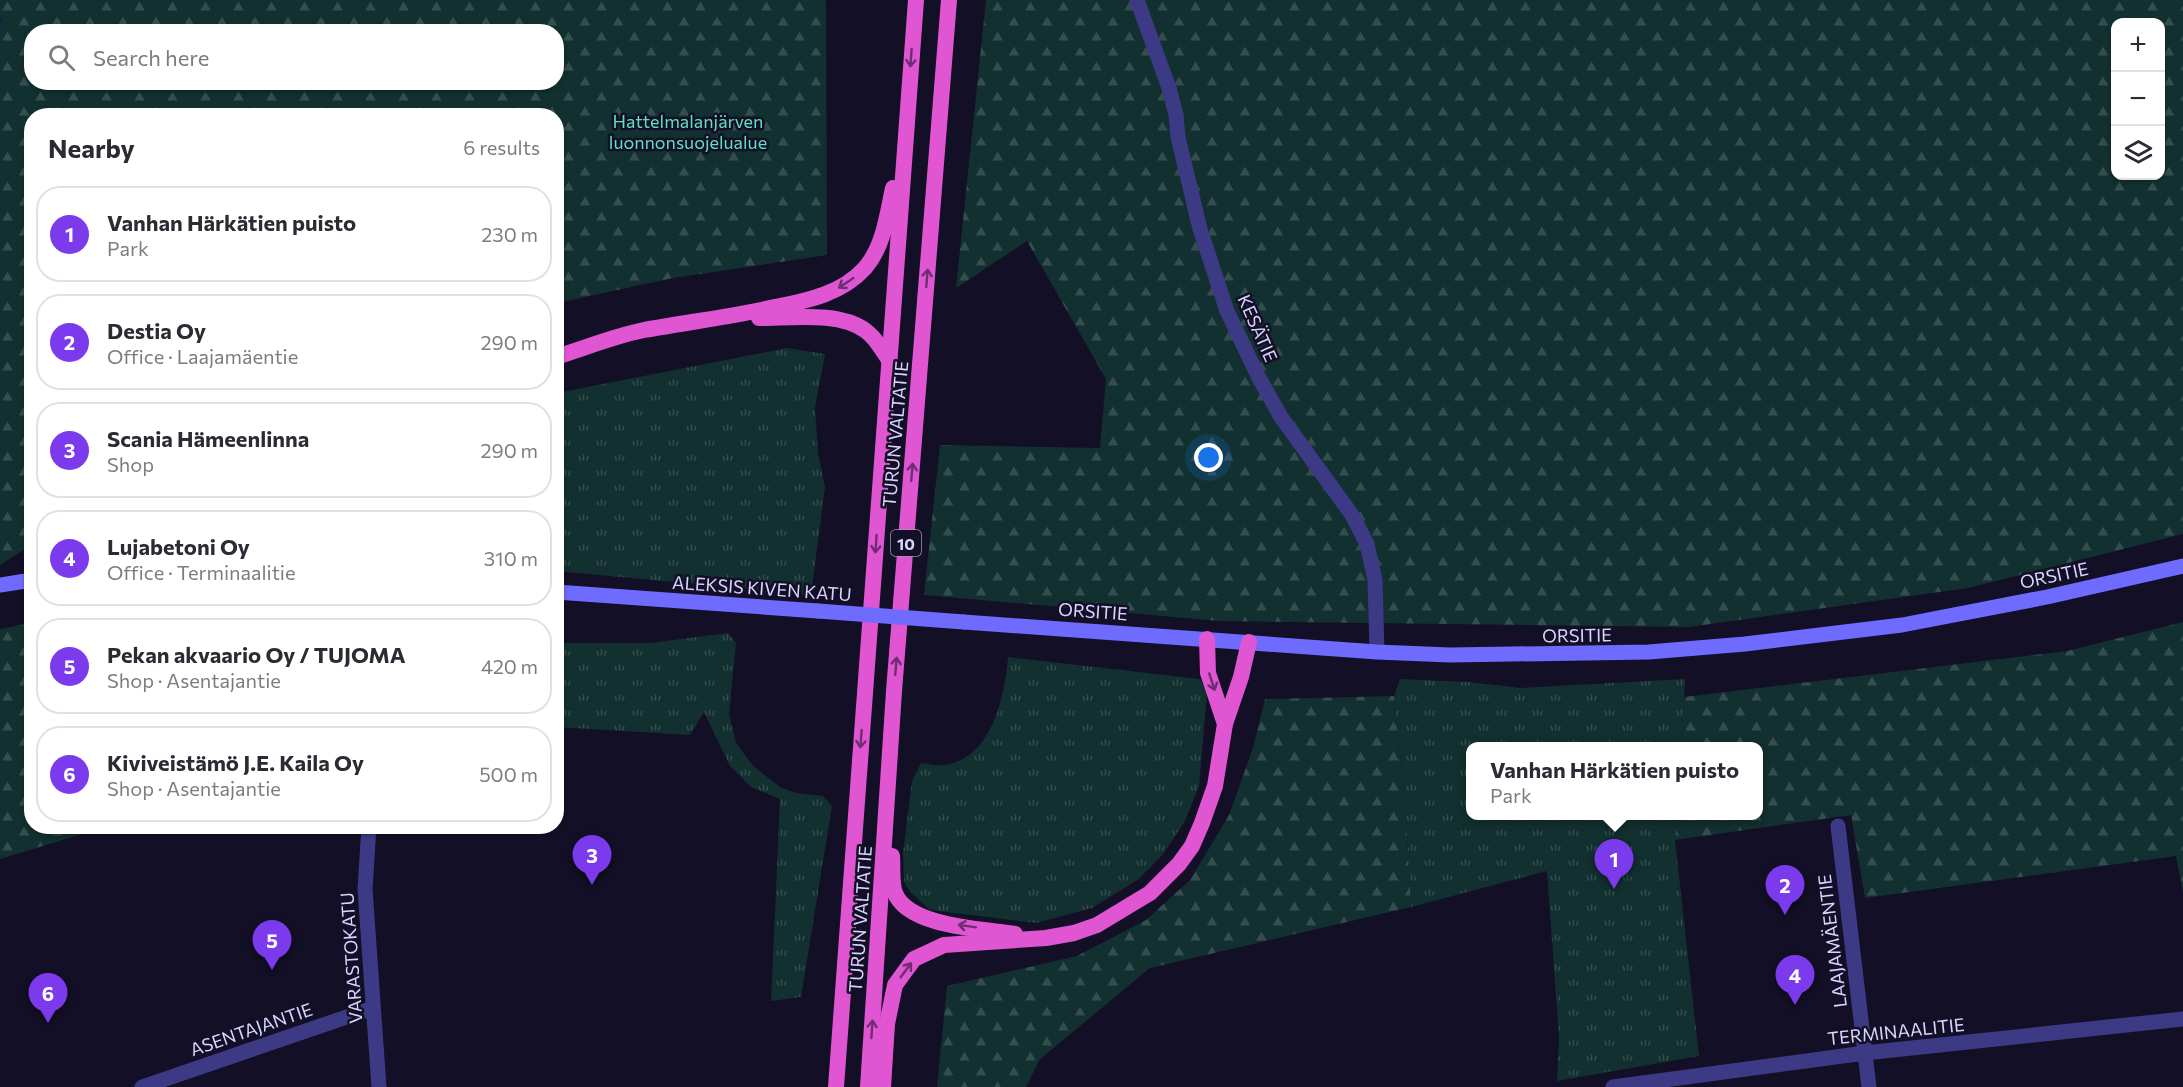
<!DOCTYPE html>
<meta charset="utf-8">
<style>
:root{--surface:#fff;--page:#f2f2f3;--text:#2b2b33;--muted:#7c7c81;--line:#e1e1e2;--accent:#7c3aed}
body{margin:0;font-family:Commissioner,sans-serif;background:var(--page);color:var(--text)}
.controls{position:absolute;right:18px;top:18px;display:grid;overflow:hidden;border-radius:12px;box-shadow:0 2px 4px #0004}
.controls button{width:54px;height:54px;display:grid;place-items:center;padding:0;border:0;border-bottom:2px solid var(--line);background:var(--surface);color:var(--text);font:30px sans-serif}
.you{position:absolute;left:1209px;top:458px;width:21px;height:21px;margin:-15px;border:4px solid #fff;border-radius:50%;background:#1a73e8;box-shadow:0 0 0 9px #1a73e833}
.badge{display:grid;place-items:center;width:39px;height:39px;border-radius:50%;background:var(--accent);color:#fff;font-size:20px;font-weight:700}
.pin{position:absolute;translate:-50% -50px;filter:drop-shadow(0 2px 3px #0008)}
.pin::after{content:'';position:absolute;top:32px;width:21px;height:18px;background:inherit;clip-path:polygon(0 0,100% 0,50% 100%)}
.popup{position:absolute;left:1466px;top:742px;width:297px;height:78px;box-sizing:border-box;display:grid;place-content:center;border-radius:12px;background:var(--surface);filter:drop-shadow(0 2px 4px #0005);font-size:20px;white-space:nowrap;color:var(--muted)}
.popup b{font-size:22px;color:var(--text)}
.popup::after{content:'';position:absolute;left:50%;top:100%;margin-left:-12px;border:12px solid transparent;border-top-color:var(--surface)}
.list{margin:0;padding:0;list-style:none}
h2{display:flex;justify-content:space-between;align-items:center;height:78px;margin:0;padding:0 24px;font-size:26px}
h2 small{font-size:20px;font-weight:400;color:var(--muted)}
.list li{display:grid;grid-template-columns:39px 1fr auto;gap:18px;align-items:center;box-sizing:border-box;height:96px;margin:0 12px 12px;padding:0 12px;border:2px solid var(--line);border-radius:24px}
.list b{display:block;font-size:22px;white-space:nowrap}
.list p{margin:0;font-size:20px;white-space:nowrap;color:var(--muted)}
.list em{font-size:20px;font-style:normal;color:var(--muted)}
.icon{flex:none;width:33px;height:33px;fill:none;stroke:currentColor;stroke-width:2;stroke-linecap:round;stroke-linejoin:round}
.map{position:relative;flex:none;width:2183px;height:1087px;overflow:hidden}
.search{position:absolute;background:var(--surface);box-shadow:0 2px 4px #0004;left:24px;top:24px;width:540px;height:66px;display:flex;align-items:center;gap:15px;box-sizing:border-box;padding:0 21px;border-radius:24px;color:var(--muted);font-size:22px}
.panel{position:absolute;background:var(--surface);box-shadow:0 2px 4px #0004;left:24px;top:108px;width:540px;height:726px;border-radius:24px}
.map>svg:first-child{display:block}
</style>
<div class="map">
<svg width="2183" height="1087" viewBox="0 0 2183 1087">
<defs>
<pattern id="grass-tufts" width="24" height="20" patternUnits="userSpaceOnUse" patternTransform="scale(1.5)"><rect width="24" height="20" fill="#12302f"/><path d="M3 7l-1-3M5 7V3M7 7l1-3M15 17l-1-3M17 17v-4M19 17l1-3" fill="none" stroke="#344d4e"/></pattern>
<pattern id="forest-firs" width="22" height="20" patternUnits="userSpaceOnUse" patternTransform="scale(1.5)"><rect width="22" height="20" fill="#12302f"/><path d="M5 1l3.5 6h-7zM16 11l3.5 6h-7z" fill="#344d4e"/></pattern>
</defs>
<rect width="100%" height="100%" fill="#130f26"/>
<g fill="url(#grass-tufts)">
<polygon points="787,348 825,354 815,408 818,453 825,487 811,595 557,571 557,393"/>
<polygon points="728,633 736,643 729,714 736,743 753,766 780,787 796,793 823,796 832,806 801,997 771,1001 780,799 751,787 730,766 704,712 690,735 557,727 557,643 650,643"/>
<path d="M1008,657L1200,679L1207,693L1199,786L1185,821L1164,853L1139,879L1092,908L1036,923L930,910L911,893L904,882L903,853L912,781L921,763C931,765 944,767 953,763C994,751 1005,693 1008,657Z"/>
<polygon points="1400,679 1468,682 1521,688 1685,679 1681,746 1470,746 1470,816 1677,816 1675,840 1699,1056 1557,1081 1559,1038 1547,871 1411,907 1406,816 1394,696"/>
</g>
<g fill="url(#forest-firs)" fill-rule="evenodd">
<path d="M0,0H826L827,255L673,278L557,303L556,116H32L31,545L0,565ZM32,32H556V82H32Z"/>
<path d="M986,0H2183V534L1968,588L1689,627L1219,621L924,595L940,445L1100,448L1106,379L1027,241L956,288ZM2116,22H2160V176H2116Z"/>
<polygon points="2183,622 2183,892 2176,856 1865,898 1851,815 1675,840 1677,816 1758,816 1758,746 1681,746 1684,697 2067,651"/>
<polygon points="31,623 32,826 105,827 0,859 0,629"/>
<polygon points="1394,696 1406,816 1411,907 1150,968 1040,1059 1026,1087 937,1087 947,986 1077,956 1146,920 1190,880 1229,815 1253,748 1265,699"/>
</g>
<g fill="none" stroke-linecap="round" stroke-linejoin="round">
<polyline stroke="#0c2248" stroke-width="5" points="0,20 0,21"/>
<g stroke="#3d3a85" stroke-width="15">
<polyline points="1137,0 1169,88 1176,115 1178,137 1200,229 1227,311 1259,378 1281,417 1352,515 1367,544 1375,580 1377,652"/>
<polyline points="369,826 365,889 379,1087"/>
<polyline points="1838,826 1869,1087"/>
<polyline points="142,1087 373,1008"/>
<polyline points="1613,1087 1865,1053 2183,1019"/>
</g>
<g stroke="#6f6bff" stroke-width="15">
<polyline points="0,585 32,580"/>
<polyline points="556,592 818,611"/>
<polyline points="964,622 1377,652 1450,655 1649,652 1745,644 1902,625 2047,597 2183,566"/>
</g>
<g stroke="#e055d1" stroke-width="16">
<path d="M759,318C791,318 840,311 866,331C876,338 882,350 889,360"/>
<path d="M556,357C585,348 614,336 644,330C683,323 722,318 761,310C797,302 838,298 865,268C884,246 887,215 893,188"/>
<polyline points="1207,639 1208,673 1225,724"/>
<path d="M892,856C893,867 891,883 895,893C908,927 984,929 1015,934"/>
<polyline points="836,1087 916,0"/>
<polyline points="868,1087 894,691 949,0"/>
<polyline points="883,1087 887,1024 895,985 914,959 944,945 1046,938 1074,933 1097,925 1150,893 1179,864 1192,846 1202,823 1215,786 1225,724 1241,677 1249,642"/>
</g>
<polyline stroke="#6f6bff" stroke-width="15" points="818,611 964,622"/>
</g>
<defs><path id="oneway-shaft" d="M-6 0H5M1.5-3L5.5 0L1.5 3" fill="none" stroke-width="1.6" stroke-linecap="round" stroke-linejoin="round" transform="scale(1.5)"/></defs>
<g stroke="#6f2e73">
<use href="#oneway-shaft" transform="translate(911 58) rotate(94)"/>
<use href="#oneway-shaft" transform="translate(927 278) rotate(-85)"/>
<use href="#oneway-shaft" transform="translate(846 283) rotate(146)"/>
<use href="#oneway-shaft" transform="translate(912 472) rotate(-85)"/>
<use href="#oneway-shaft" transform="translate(876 544) rotate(94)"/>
<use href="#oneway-shaft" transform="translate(896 666) rotate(-85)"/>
<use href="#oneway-shaft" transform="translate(1212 682) rotate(72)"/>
<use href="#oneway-shaft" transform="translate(861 739) rotate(94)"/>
<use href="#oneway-shaft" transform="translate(967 926) rotate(-171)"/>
<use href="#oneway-shaft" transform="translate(906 970) rotate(-53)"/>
<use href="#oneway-shaft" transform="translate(872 1029) rotate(-86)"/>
</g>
<g text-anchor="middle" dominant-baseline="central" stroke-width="5" stroke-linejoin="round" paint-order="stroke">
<rect fill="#130f26" stroke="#9e99be" stroke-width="1.5" x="891" y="530" width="30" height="26" rx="4.5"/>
<g font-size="16" font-weight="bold" fill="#d9d4ff">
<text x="906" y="543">10</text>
</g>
<g font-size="18" fill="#5fe0c0" stroke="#130f26">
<text x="688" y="121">Hattelmalanjärven<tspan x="688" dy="21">luonnonsuojelualue</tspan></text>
</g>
<g font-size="18" fill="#d9d4ff" stroke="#130f26">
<text transform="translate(1258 328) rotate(66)">KESÄTIE</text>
<text transform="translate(895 434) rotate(-85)">TURUN VALTATIE</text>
<text transform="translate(2054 575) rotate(-12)">ORSITIE</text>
<text transform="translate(762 588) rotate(4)">ALEKSIS KIVEN KATU</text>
<text transform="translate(1093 611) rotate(4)">ORSITIE</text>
<text transform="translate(1577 635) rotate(-1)">ORSITIE</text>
<text transform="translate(860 919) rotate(-86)">TURUN VALTATIE</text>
<text transform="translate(1832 941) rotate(-97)">LAAJAMÄENTIE</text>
<text transform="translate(351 958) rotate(-94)">VARASTOKATU</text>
<text transform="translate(251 1029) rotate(-19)">ASENTAJANTIE</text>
<text transform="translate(1896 1031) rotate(-6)">TERMINAALITIE</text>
</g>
</g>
</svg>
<div class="controls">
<button>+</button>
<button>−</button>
<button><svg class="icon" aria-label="layers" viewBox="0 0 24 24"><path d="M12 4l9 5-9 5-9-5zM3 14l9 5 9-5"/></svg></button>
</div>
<div class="you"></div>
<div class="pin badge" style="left:1614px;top:889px">1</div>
<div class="popup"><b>Vanhan Härkätien puisto</b>Park</div>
<div class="pin badge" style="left:1785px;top:915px">2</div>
<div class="pin badge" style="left:592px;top:885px">3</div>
<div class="pin badge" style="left:1795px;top:1005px">4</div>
<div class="pin badge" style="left:272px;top:970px">5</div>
<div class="pin badge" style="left:48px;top:1023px">6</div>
<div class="search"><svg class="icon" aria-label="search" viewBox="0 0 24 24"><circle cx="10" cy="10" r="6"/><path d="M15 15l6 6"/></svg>Search here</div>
<section class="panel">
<h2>Nearby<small>6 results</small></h2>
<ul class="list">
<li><span class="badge">1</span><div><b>Vanhan Härkätien puisto</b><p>Park</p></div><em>230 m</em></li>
<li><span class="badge">2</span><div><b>Destia Oy</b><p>Office · Laajamäentie</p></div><em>290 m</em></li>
<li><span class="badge">3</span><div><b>Scania Hämeenlinna</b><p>Shop</p></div><em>290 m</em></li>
<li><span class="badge">4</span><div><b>Lujabetoni Oy</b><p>Office · Terminaalitie</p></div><em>310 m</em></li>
<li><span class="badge">5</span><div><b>Pekan akvaario Oy / TUJOMA</b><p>Shop · Asentajantie</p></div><em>420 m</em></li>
<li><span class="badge">6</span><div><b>Kiviveistämö J.E. Kaila Oy</b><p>Shop · Asentajantie</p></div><em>500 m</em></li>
</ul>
</section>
</div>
